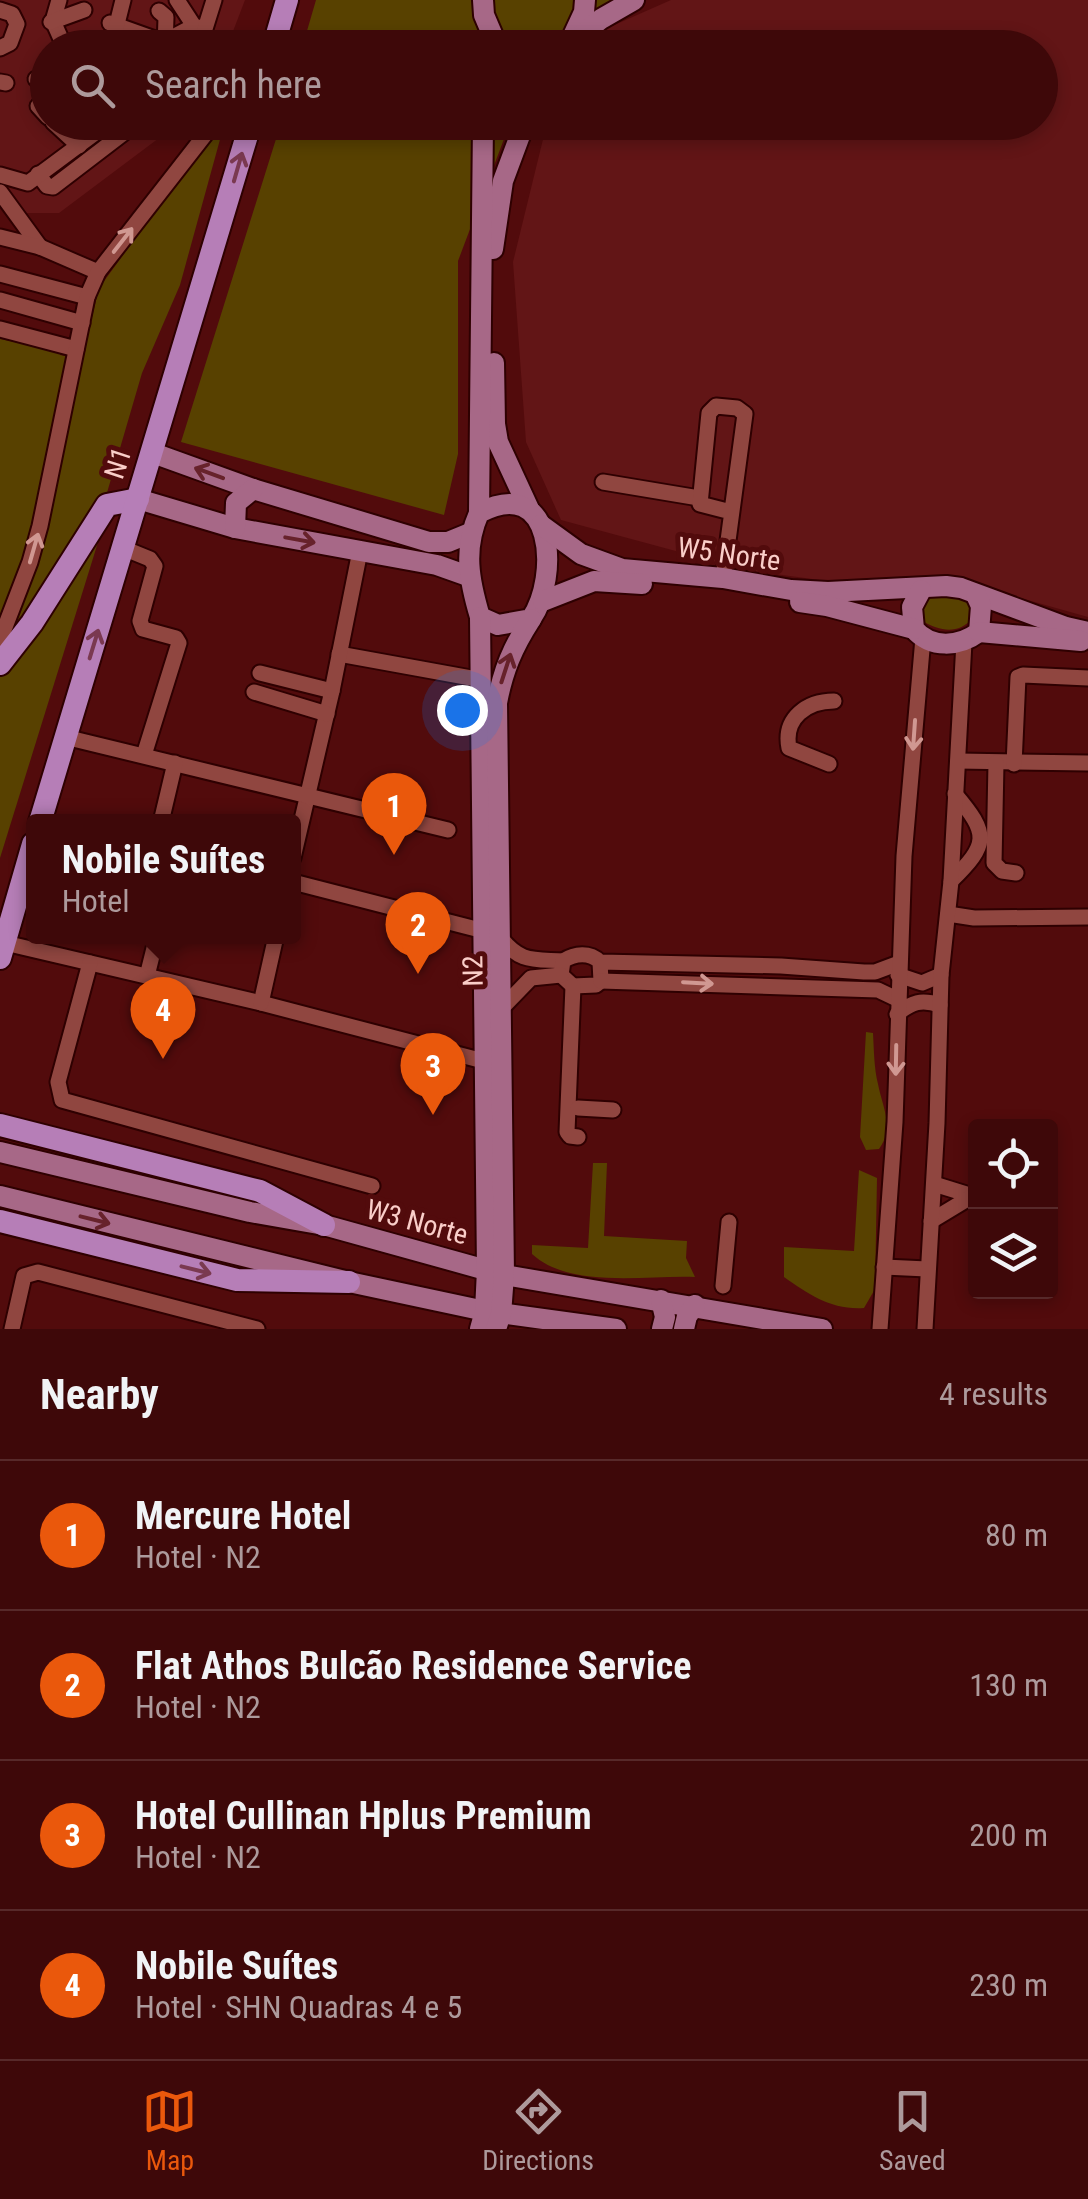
<!DOCTYPE html>
<meta charset="utf-8">
<style>
:root{--surface:#3e0809;--page:#451112;--text:#f1f3f6;--muted:#ad9a9c;--line:#57292a;--accent:#ea580c}
body{margin:0;font-family:"Roboto Condensed",sans-serif;background:var(--page);color:var(--text)}
.controls{position:absolute;right:30px;bottom:30px;display:grid;overflow:hidden;border-radius:10px;box-shadow:0 5px 15px #0003}
.controls button{width:90px;height:90px;display:grid;place-items:center;padding:0;border:0;border-bottom:2px solid var(--line);background:var(--surface);color:var(--text);font:50px sans-serif}
.you{position:absolute;left:462px;top:710px;width:35px;height:35px;margin:-25px;border:8px solid #fff;border-radius:50%;background:#1a73e8;box-shadow:0 0 0 15px #1a73e833}
.badge{display:grid;place-items:center;width:65px;height:65px;border-radius:50%;background:var(--accent);color:#fff;font-size:32px;font-weight:700}
.pin{position:absolute;translate:-50% -82px;filter:drop-shadow(0 2px 5px #0008)}
.pin::after{content:'';position:absolute;top:52px;width:35px;height:30px;background:inherit;clip-path:polygon(0 0,100% 0,50% 100%)}
.popup{position:absolute;left:26px;top:814px;width:275px;height:130px;box-sizing:border-box;display:grid;place-content:center;border-radius:10px;background:var(--surface);filter:drop-shadow(0 2px 8px #0005);font-size:32px;white-space:nowrap;color:var(--muted)}
.popup b{font-size:38px;color:var(--text)}
.popup::after{content:'';position:absolute;left:50%;top:100%;margin-left:-20px;border:20px solid transparent;border-top-color:var(--surface)}
.list{margin:0;padding:0;list-style:none}
h2{display:flex;justify-content:space-between;align-items:center;height:130px;margin:0;padding:0 40px;font-size:42px}
h2 small{font-size:32px;font-weight:400;color:var(--muted)}
.list li{display:grid;grid-template-columns:65px 1fr auto;gap:30px;align-items:center;box-sizing:border-box;height:150px;padding:0 40px;border-top:2px solid var(--line)}
.list b{display:block;font-size:38px;white-space:nowrap}
.list p{margin:0;font-size:32px;white-space:nowrap;color:var(--muted)}
.list em{font-size:32px;font-style:normal;color:var(--muted)}
.icon{flex:none;width:55px;height:55px;fill:none;stroke:currentColor;stroke-width:2;stroke-linecap:round;stroke-linejoin:round}
.map{position:relative;flex:none;width:1088px;height:1329px;overflow:hidden}
.search{position:absolute;background:var(--surface);box-shadow:0 5px 15px #0003;left:30px;right:30px;top:30px;height:110px;display:flex;align-items:center;gap:25px;box-sizing:border-box;padding:0 35px;border-radius:55px;color:var(--muted);font-size:38px}
.sheet{height:730px;background:var(--surface)}
nav{display:flex;justify-content:space-around;align-items:center;box-sizing:border-box;height:140px;border-top:2px solid var(--line);background:var(--surface);font-size:28px;color:var(--muted)}
nav a{display:grid;justify-items:center;gap:5px}
nav .on{color:var(--accent)}
.map>svg:first-child{display:block}
</style>
<div class="map">
<svg width="1088" height="1329" viewBox="0 0 1088 1329">
<rect width="100%" height="100%" fill="#520b0c"/>
<g fill="#621516">
<polygon points="0,0 245,0 227,47 48,48 48,122 197,123 190,136 171,129 59,213 24,213 0,185"/>
<polygon points="671,0 1088,0 1088,617 946,577 827,581 746,570 561,520 526,442 513,262 547,123 1040,122 1040,48 585,47 594,34"/>
</g>
<g fill="#584100">
<polygon points="316,0 614,0 583,22 558,47 302,48"/>
<polygon points="281,123 510,123 458,261 458,454 444,515 181,442"/>
<polygon points="224,125 180,285 142,373 97,527 108,510 0,858 0,339 60,351 60,355 82,359 99,288 207,140"/>
<path d="M930,591L962,594L973,607V618C958,635 940,631 922,621L919,599Z"/>
<path d="M866,1032L873,1033C874,1050 874,1068 878,1084C882,1106 895,1128 879,1149L866,1150L860,1137Z"/>
<path d="M593,1163H607L604,1236L687,1241L686,1258L695,1277C645,1275 570,1289 532,1254V1245L588,1248Z"/>
<path d="M859,1170L877,1178L875,1289L864,1308C831,1310 810,1295 784,1277V1247L854,1251Z"/>
</g>
<g fill="none" stroke-linecap="round" stroke-linejoin="round">
<defs>
<g id="minor">
<polyline points="59,0 53,21 65,48"/>
<polyline points="177,0 194,26 201,28"/>
<polyline points="0,10 12,14 17,24 10,43 0,48"/>
<polyline points="159,11 166,17 165,48"/>
<polyline points="51,22 84,10"/>
<polyline points="110,23 166,43"/>
<polyline points="158,45 194,26"/>
<polyline points="75,48 78,48"/>
<polyline points="111,48 123,0"/>
<polyline points="199,48 214,0"/>
<polyline points="36,79 48,81"/>
<polyline points="0,82 6,83"/>
<polyline points="38,106 48,117"/>
<polyline points="53,122 79,146"/>
<polyline points="38,174 47,186 53,187 138,122"/>
<polyline points="0,175 28,183 110,122"/>
<polyline points="0,192 40,247"/>
<polyline points="0,237 40,247 98,272"/>
<polyline points="0,274 87,297"/>
<polyline points="0,300 82,323"/>
<polyline points="0,329 76,349"/>
<polyline points="603,482 699,498"/>
<polyline points="123,548 150,559 155,566 140,621 143,629 176,638 179,643 144,755"/>
<polyline points="723,578 745,414 737,408 716,406 709,413 700,504 731,512"/>
<polyline points="0,640 30,562 40,526 87,297 98,272 215,122"/>
<polyline points="339,654 482,680"/>
<polyline points="260,673 332,691 293,858"/>
<polyline points="332,691 360,551"/>
<polyline points="254,692 327,714"/>
<polyline points="65,737 448,830"/>
<polyline points="958,761 1088,763"/>
<polyline points="996,763 994,863 1002,871 1016,873"/>
<path d="M829,764L789,748C783,718 807,701 834,701"/>
<polyline points="1014,764 1018,677 1023,675 1088,678"/>
<polyline points="161,822 175,763"/>
<path d="M951,881C989,844 989,834 955,794"/>
<polyline points="293,882 484,931"/>
<polyline points="948,914 974,918 1088,917"/>
<path d="M500,937C520,963 533,959 563,961"/>
<polyline points="5,943 261,1003 491,1063"/>
<path d="M600,962L601,981L596,985L573,986L561,975L563,961C575,953 590,952 600,962L781,966L864,972H875L899,963"/>
<polyline points="90,963 58,1082 62,1100 372,1186"/>
<polyline points="898,975 922,983 941,975"/>
<polyline points="147,976 157,936"/>
<polyline points="601,981 878,990 899,1000"/>
<polyline points="573,986 567,1132 570,1136 578,1137"/>
<polyline points="261,1003 276,936"/>
<polyline points="501,1009 531,978 561,975"/>
<path d="M897,1014C912,1002 921,999 940,1005"/>
<polyline points="578,1108 613,1110"/>
<polyline points="934,1184 976,1197"/>
<polyline points="931,1221 969,1198"/>
<polyline points="884,1267 927,1269"/>
<polyline points="723,1286 729,1222"/>
<polyline points="12,1329 24,1276 38,1272 257,1329"/>
<polyline points="880,1329 895,1122 904,856 923,638"/>
<polyline points="925,1329 937,1123 941,975 951,881 964,642"/>
</g>
<g id="major">
<polyline points="483,0 484,15 498,48"/>
<polyline points="572,38 584,12 585,0"/>
<polyline points="565,48 601,19 634,0"/>
<polyline points="493,249 503,181 525,122"/>
<polyline points="494,363 495,424 498,442 529,509"/>
<polyline points="153,453 253,489 429,542 448,542 470,533"/>
<polyline points="138,499 235,528 437,565 468,576"/>
<path d="M479,513C554,473 560,576 531,619L498,625L480,617C469,580 463,549 479,513L483,122"/>
<polyline points="541,525 581,554 622,569 723,578 791,590 828,592 946,586 961,588 1066,627 1088,632"/>
<polyline points="235,528 236,503 253,489"/>
<path d="M921,590L912,607L914,629C931,649 959,647 979,632L981,606L976,595"/>
<polyline points="543,601 594,581 642,584"/>
<polyline points="800,602 827,606 914,629"/>
<polyline points="979,632 1081,641"/>
<polyline points="0,1152 250,1212 324,1225 504,1275 822,1329"/>
<polyline points="0,1196 349,1282 485,1311 616,1329"/>
<polyline points="661,1300 665,1317 662,1329"/>
<polyline points="480,1329 485,1311 487,1270 480,617"/>
<path d="M496,1329L501,1314L504,1275L497,703C503,670 513,647 531,619"/>
<polyline points="684,1329 687,1316 695,1305"/>
</g>
<g id="highway">
<polyline points="273,48 287,0"/>
<polyline points="0,664 32,623 107,505 138,499"/>
<polyline points="40,822 251,122"/>
<polyline points="0,958 33,844"/>
<polyline points="0,1125 260,1191 324,1225"/>
<polyline points="0,1221 237,1280 349,1282"/>
</g>
</defs>
<use href="#minor" stroke="#2e0001" stroke-width="19"/>
<use href="#major" stroke="#2e0001" stroke-width="24"/>
<use href="#highway" stroke="#2e0001" stroke-width="26"/>
<use href="#minor" stroke="#904640" stroke-width="15"/>
<use href="#major" stroke="#a76887" stroke-width="20"/>
<use href="#highway" stroke="#b67eb7" stroke-width="22"/>
</g>
<defs><path id="oneway-shaft" d="M-6 0H5M1.5-3L5.5 0L1.5 3" fill="none" stroke-width="1.6" stroke-linecap="round" stroke-linejoin="round" transform="scale(2.5)"/></defs>
<g stroke="#7a3950">
<use href="#oneway-shaft" transform="translate(238 167) rotate(-74)"/>
<use href="#oneway-shaft" transform="translate(94 644) rotate(-73)"/>
<use href="#oneway-shaft" transform="translate(196 1270) rotate(14)"/>
</g>
<g stroke="#d09892">
<use href="#oneway-shaft" transform="translate(123 240) rotate(-52)"/>
<use href="#oneway-shaft" transform="translate(34 548) rotate(-74)"/>
<use href="#oneway-shaft" transform="translate(914 735) rotate(94)"/>
<use href="#oneway-shaft" transform="translate(698 983) rotate(3)"/>
<use href="#oneway-shaft" transform="translate(896 1060) rotate(91)"/>
</g>
<g stroke="#67222b">
<use href="#oneway-shaft" transform="translate(209 473) rotate(-160)"/>
<use href="#oneway-shaft" transform="translate(300 540) rotate(10)"/>
<use href="#oneway-shaft" transform="translate(506 668) rotate(-72)"/>
<use href="#oneway-shaft" transform="translate(95 1220) rotate(14)"/>
</g>
<g text-anchor="middle" dominant-baseline="central" stroke-width="10" stroke-linejoin="round" paint-order="stroke">
<g font-size="28" fill="#facec9" stroke="#520b0c">
<text transform="translate(118 463) rotate(-72)">N1</text>
<text transform="translate(729 554) rotate(8)">W5 Norte</text>
<text transform="translate(473 971) rotate(-91)">N2</text>
<text transform="translate(417 1222) rotate(15)">W3 Norte</text>
</g>
</g>
</svg>
<div class="controls">
<button><svg class="icon" aria-label="locate" viewBox="0 0 24 24"><circle cx="12" cy="12" r="6"/><path d="M12 2v4M12 18v4M2 12h4M18 12h4"/></svg></button>
<button><svg class="icon" aria-label="layers" viewBox="0 0 24 24"><path d="M12 4l9 5-9 5-9-5zM3 14l9 5 9-5"/></svg></button>
</div>
<div class="you"></div>
<div class="pin badge" style="left:394px;top:855px">1</div>
<div class="pin badge" style="left:418px;top:974px">2</div>
<div class="pin badge" style="left:433px;top:1115px">3</div>
<div class="pin badge" style="left:163px;top:1059px">4</div>
<div class="popup"><b>Nobile Suítes</b>Hotel</div>
<div class="search"><svg class="icon" aria-label="search" viewBox="0 0 24 24"><circle cx="10" cy="10" r="6"/><path d="M15 15l6 6"/></svg>Search here</div>
</div>
<section class="sheet">
<h2>Nearby<small>4 results</small></h2>
<ul class="list">
<li><span class="badge">1</span><div><b>Mercure Hotel</b><p>Hotel · N2</p></div><em>80 m</em></li>
<li><span class="badge">2</span><div><b>Flat Athos Bulcão Residence Service</b><p>Hotel · N2</p></div><em>130 m</em></li>
<li><span class="badge">3</span><div><b>Hotel Cullinan Hplus Premium</b><p>Hotel · N2</p></div><em>200 m</em></li>
<li><span class="badge">4</span><div><b>Nobile Suítes</b><p>Hotel · SHN Quadras 4 e 5</p></div><em>230 m</em></li>
</ul>
</section>
<nav>
<a class="on"><svg class="icon" aria-label="map" viewBox="0 0 24 24"><path d="M3 6l6-2 6 2 6-2v14l-6 2-6-2-6 2zM9 4v14M15 6v14"/></svg>Map</a>
<a><svg class="icon" aria-label="directions" viewBox="0 0 24 24"><path d="M12 3l9 9-9 9-9-9zM9 14v-3h6M13 9l2 2-2 2"/></svg>Directions</a>
<a><svg class="icon" aria-label="saved" viewBox="0 0 24 24"><path d="M7 4h10v16l-5-4-5 4z"/></svg>Saved</a>
</nav>
